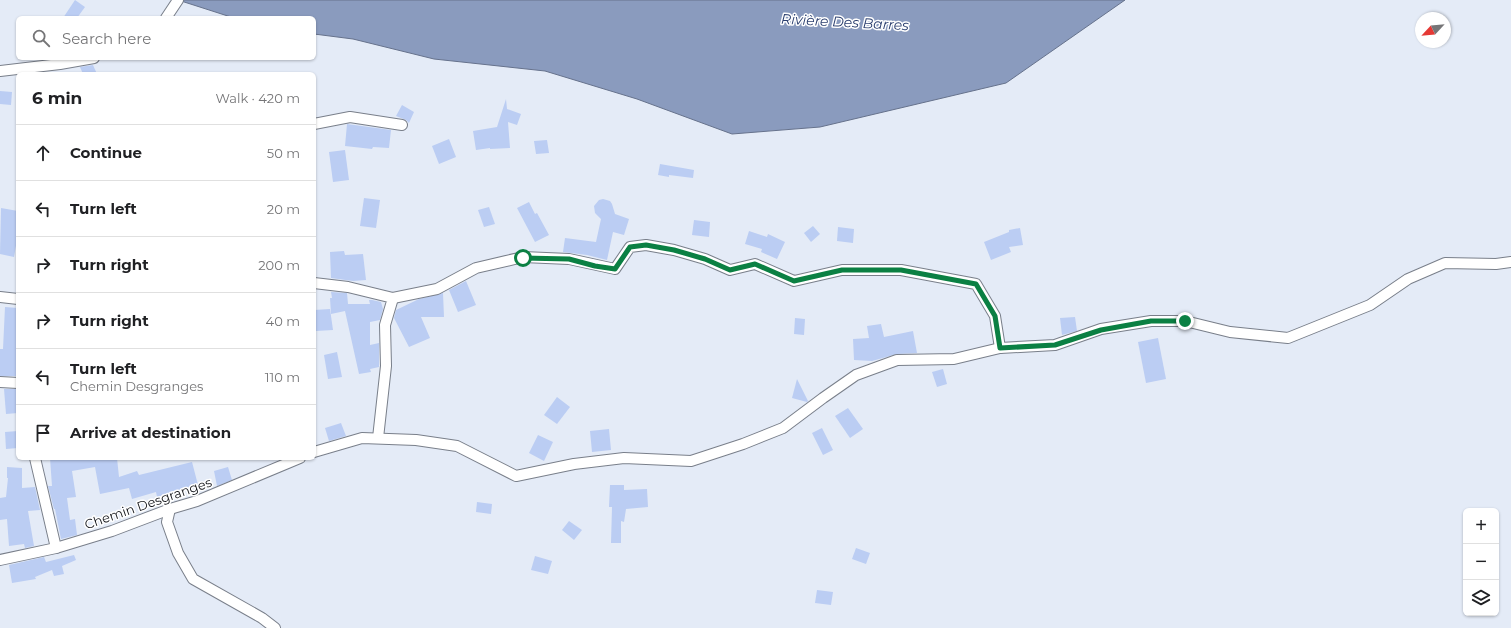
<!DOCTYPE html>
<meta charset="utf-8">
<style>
:root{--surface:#fff;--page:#f2f2f2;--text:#202124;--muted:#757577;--line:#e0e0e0}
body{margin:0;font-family:Montserrat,sans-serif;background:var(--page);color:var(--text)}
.controls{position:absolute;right:12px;bottom:12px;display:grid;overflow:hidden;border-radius:6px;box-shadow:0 1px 3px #0004}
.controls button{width:36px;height:36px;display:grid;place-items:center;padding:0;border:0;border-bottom:1px solid var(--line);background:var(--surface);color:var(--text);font:20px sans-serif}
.compass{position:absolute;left:1415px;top:12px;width:36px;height:36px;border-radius:50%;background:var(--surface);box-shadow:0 1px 3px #0004;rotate:244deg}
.stop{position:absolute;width:12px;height:12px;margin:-9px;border:3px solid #0b8043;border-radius:50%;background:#fff}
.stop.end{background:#0b8043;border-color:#fff;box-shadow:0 1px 4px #0008}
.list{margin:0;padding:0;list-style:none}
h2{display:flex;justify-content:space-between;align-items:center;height:52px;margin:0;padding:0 16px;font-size:17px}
h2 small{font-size:13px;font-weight:400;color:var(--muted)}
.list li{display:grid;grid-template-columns:26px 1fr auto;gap:12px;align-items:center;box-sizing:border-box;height:56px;padding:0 16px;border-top:1px solid var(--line)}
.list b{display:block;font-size:15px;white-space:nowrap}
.list p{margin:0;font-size:13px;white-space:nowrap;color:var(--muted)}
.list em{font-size:13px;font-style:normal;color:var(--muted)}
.icon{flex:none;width:22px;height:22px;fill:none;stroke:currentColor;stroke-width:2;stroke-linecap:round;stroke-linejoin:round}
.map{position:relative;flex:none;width:1511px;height:628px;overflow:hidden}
.search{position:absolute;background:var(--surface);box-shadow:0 1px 3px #0004;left:16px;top:16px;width:300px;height:44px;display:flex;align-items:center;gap:10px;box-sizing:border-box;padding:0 14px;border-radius:6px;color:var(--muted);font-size:15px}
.panel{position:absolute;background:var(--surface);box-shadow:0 1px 3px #0004;left:16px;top:72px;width:300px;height:388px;border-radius:6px}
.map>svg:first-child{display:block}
</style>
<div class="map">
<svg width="1511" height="628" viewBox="0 0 1511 628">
<rect width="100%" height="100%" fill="#e4ebf7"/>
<polygon fill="#8a9bbe" stroke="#66728c" points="178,0 1125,0 1006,83 820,127 732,134 637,99 545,71 434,59 353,39 314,34 314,18 234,18"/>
<g fill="#bbcdf3">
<polygon points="75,0 85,7 77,18 63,18"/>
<polygon points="93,65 97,74 83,74 80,67"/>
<polygon points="0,91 12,92 11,105 0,104"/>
<polygon points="506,99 507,109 521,114 517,125 508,122 510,148 490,149 490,148 476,150 473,131 497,127"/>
<polygon points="402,105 414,112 409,123 406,120 396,116"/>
<polygon points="347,124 391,130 389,148 373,147 372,149 345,146"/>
<polygon points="449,139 456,157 439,164 432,146"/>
<polygon points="547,140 549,153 536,154 534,141"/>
<polygon points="345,150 349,180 333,182 329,152"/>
<polygon points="660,164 694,170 693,178 669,175 669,177 658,175"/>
<polygon points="364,198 380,200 376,228 360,226"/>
<polygon points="603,199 610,201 612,204 615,214 629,219 624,235 613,232 607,260 587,255 563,252 565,238 596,242 601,219 595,213 594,206 599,200"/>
<polygon points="529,202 535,214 537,213 549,235 535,242 517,208"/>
<polygon points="489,207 495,224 484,227 478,210"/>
<polygon points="1,208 18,211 18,234 14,257 0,254"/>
<polygon points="694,220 710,222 709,237 692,235"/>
<polygon points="813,226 820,234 811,242 804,233"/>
<polygon points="838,227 854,229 853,243 837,241"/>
<polygon points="1020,228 1023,245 1009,247 1011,252 991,260 984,242 1009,232 1009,230"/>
<polygon points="749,231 767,237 768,234 785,242 777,259 761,252 762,249 745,244"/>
<polygon points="344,251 345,255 363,254 366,280 353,281 331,278 330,252"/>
<polygon points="466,281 476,305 458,312 449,290"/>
<polygon points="331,292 347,293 348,304 370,304 369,300 372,300 381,302 383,309 380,320 370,322 370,345 379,343 379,367 370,369 371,372 359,374 345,311 331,314 330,298 332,298"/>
<polygon points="443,293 444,317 421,317 430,338 409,347 394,318 396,310 419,299"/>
<polygon points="5,307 18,308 18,376 0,376 0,349 3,349"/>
<polygon points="330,309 333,330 316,331 314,310"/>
<polygon points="1075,317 1077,331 1062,335 1060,318"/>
<polygon points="795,318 805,319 804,335 794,334"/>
<polygon points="881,324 884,337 913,331 917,353 897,354 872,361 854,360 853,339 869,338 867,326"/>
<polygon points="1158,338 1166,379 1146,383 1138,342"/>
<polygon points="337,352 342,377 328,379 324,355"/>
<polygon points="943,369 947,384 937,387 932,372"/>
<polygon points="797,379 808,401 807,402 792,398"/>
<polygon points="4,389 18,389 18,413 6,414"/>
<polygon points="557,397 570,407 557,424 544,415"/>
<polygon points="848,408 863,429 850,438 835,416"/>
<polygon points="341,423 346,436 329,441 325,428"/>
<polygon points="822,428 833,450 823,455 812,433"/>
<polygon points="609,429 611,450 592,452 590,431"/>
<polygon points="18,431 18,448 6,449 5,432"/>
<polygon points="538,435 553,442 544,461 529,453"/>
<polygon points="50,458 117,458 119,477 137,471 139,475 192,462 198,485 169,492 170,493 157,497 156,492 132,499 129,488 100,494 95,467 72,471 76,497 67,498 70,520 75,519 77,535 61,539 55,509 54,509 48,486 52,486"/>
<polygon points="7,467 22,468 22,488 35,487 40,510 28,511 34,546 25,548 24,544 9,546 7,519 0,520 0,498 6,497 8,478 7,478"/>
<polygon points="228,467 232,480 217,486 214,471"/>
<polygon points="610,485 624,485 624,490 647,489 648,507 626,509 624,522 621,521 621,543 611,543 612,507 609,507"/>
<polygon points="477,502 492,504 491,514 476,512"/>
<polygon points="569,521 582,530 574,540 562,530"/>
<polygon points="856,548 870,553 866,564 852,559"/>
<polygon points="74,555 76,560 62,566 64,574 54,576 52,570 35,577 36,579 12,583 9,565 44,557 46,562"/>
<polygon points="535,556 552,561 548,574 531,570"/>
<polygon points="817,590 833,592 831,605 815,603"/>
</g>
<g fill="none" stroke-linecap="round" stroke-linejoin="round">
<defs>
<g id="street">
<polyline points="166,18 178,0"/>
<polyline points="0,71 60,64 94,58"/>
<polyline points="314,124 350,117 402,125"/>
<polyline points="314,283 348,287 393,298 385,325 386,366 378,438"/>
<polyline points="0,297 18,299"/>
<polyline points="393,298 437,289 476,268 523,257 569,259 615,269 630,247 646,245 674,250 705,259 730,270 755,264 794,281 842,270 901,270 976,284 995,316 1000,348"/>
<polyline points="0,382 18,383"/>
<polyline points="314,452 362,438 416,440 457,446 516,476 574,464 624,458 691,461 743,444 783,428 823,398 856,375 897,360 954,359 1000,348 1055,345 1101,329 1151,321 1185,321 1230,332 1288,338 1370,305 1408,279 1445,263 1496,264 1511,262"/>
<polyline points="35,458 56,548"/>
<polyline points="170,509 167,522 178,553 193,579 262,618 275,628"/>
<polyline points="0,560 56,548 112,531 170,509 197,501 300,458"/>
</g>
</defs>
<use href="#street" stroke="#797f8a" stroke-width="12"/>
<use href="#street" stroke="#fff" stroke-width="10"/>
</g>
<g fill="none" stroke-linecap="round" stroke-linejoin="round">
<polyline stroke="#0b8043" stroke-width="5" points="523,258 569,259 595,266 615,269 630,247 646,245 674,250 705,259 730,270 755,264 794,281 842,270 901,270 976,284 995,316 1000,348 1055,345 1101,330 1151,321 1185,321"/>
</g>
<g text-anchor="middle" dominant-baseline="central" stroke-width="3" stroke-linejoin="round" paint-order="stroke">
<g font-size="13" fill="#121419" stroke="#fff">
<text transform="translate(148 503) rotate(-19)">Chemin Desgranges</text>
</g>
<g font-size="14" font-style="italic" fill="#2b3f6f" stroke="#fff">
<text transform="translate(845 22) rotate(3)">Rivière Des Barres</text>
</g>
</g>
</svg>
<div class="controls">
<button>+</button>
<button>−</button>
<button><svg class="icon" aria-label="layers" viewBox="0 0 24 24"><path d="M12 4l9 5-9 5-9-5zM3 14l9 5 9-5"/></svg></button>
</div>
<svg class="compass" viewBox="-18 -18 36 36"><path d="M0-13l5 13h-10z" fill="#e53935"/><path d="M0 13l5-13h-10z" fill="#757577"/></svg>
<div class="stop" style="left:523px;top:258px"></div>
<div class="stop end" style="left:1185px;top:321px"></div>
<div class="search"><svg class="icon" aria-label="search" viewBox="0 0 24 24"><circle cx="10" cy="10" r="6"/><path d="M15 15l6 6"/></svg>Search here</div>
<section class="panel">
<h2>6 min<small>Walk · 420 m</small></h2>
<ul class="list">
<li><svg class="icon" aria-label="ahead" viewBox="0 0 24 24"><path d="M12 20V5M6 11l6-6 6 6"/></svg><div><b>Continue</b></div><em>50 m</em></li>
<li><svg class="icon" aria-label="left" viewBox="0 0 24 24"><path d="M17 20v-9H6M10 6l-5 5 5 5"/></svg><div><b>Turn left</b></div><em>20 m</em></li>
<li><svg class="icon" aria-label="right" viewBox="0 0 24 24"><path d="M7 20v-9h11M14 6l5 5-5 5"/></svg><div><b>Turn right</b></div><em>200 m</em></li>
<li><svg class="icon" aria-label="right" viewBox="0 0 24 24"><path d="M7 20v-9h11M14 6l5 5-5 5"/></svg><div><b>Turn right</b></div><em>40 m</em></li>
<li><svg class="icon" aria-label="left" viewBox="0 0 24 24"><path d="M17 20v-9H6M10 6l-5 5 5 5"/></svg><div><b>Turn left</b><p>Chemin Desgranges</p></div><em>110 m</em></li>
<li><svg class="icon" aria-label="arrive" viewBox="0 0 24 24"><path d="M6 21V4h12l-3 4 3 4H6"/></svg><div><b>Arrive at destination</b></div></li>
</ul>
</section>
</div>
